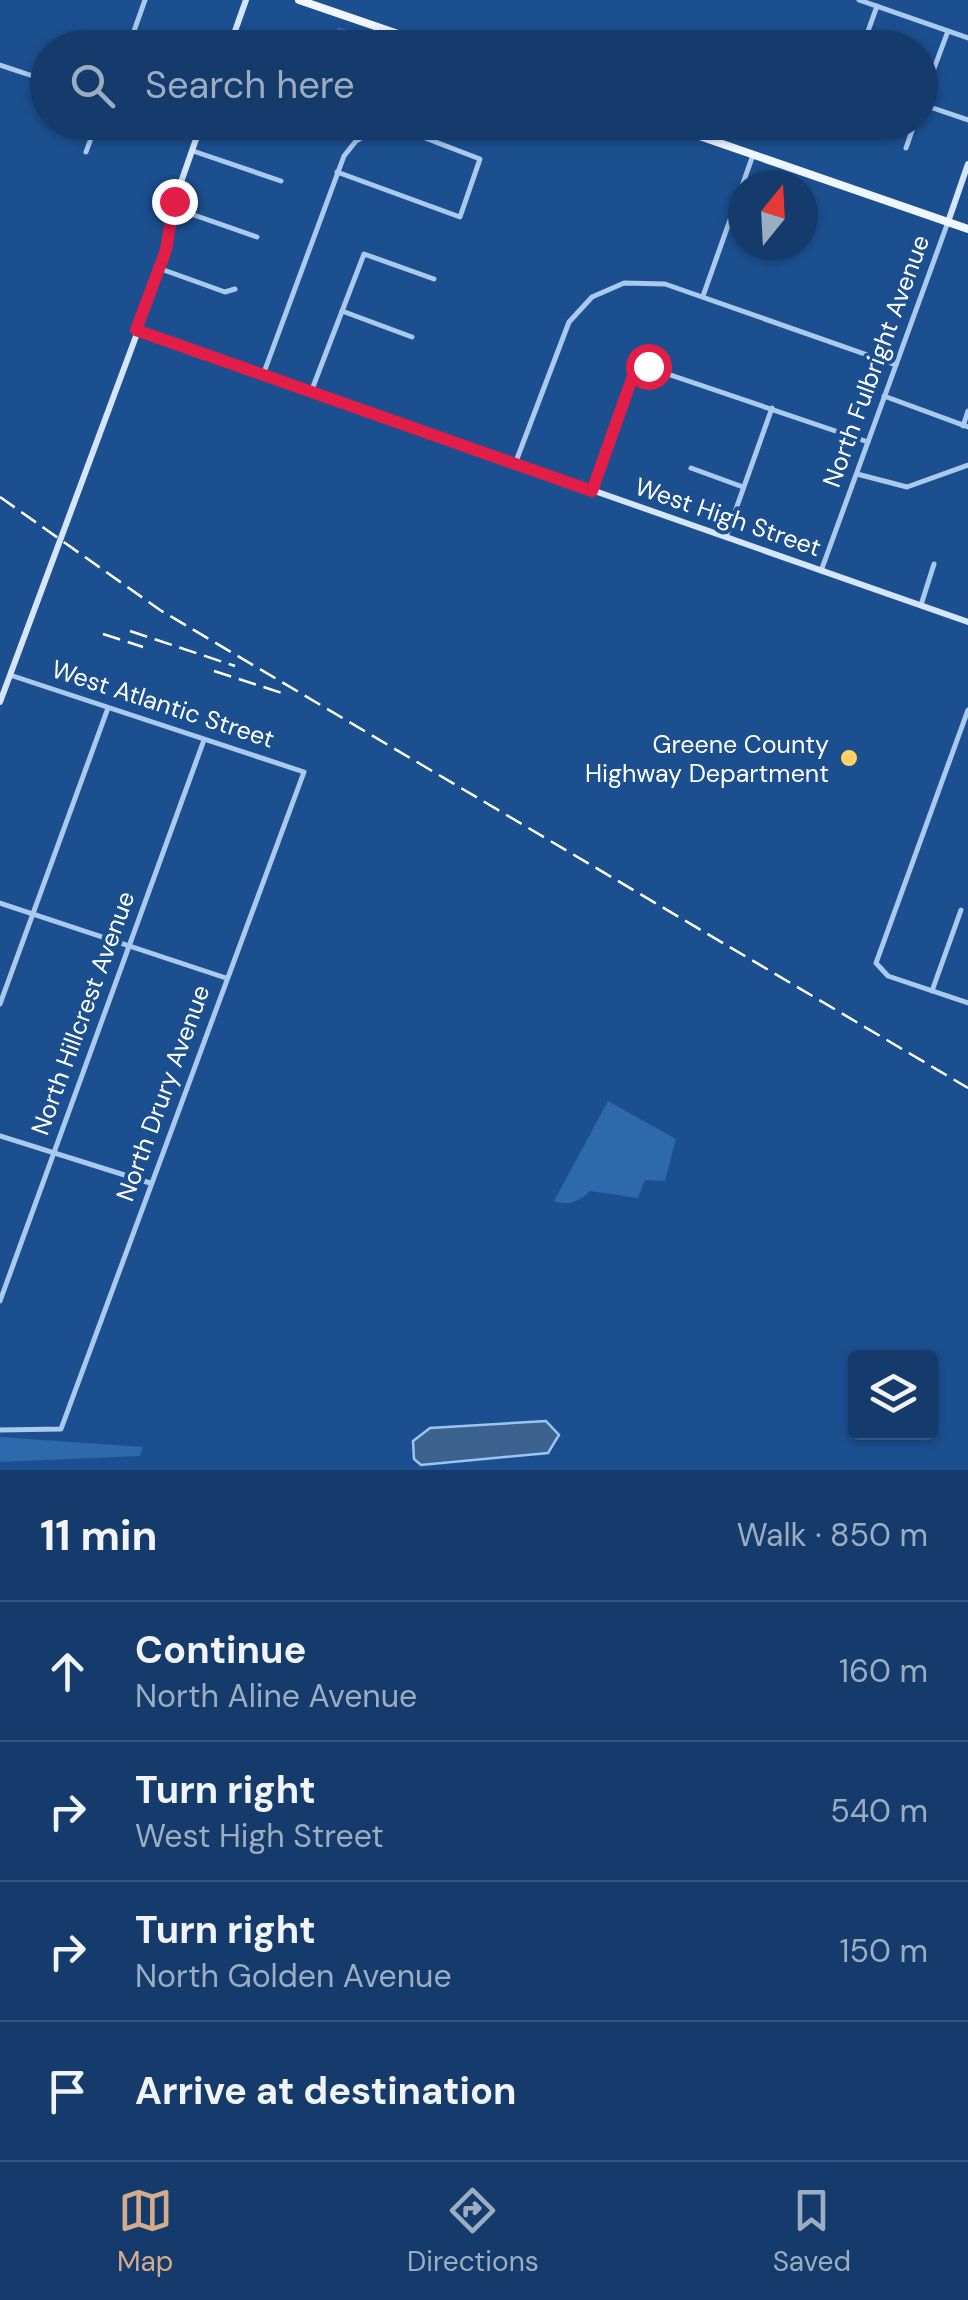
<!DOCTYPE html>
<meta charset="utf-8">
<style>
:root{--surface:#143b6b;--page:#214673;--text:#f1f3f6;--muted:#9dadc1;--line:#33557e;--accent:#d6ab8b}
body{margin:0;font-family:"DM Sans",sans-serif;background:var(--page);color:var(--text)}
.controls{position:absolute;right:30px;bottom:30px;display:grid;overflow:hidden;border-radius:10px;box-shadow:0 2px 8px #0004}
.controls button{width:90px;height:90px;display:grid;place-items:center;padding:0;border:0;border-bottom:2px solid var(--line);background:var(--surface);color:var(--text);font:50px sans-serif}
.compass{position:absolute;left:728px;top:170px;width:90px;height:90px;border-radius:50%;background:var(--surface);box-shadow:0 2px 8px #0004;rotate:18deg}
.stop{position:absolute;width:30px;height:30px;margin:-22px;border:8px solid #e11d48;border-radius:50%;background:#fff}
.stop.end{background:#e11d48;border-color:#fff;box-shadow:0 2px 10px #0008}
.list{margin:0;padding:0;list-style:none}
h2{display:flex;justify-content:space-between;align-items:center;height:130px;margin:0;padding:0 40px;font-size:42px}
h2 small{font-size:32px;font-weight:400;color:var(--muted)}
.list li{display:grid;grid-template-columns:65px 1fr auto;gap:30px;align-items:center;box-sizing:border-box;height:140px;padding:0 40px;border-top:2px solid var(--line)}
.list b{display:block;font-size:38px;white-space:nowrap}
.list p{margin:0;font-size:32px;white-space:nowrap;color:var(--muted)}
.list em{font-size:32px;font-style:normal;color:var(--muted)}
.icon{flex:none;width:55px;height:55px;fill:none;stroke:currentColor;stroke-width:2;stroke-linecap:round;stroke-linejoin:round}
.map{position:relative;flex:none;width:968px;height:1470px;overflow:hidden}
.search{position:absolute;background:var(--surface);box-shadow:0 2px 8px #0004;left:30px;right:30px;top:30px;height:110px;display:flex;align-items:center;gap:25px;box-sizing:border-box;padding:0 35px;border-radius:55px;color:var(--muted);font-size:38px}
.sheet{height:690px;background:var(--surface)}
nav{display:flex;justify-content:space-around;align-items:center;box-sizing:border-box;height:140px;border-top:2px solid var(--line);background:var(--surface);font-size:28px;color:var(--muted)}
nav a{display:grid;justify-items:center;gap:5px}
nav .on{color:var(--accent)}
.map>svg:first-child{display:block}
</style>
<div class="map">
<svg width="968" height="1470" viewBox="0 0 968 1470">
<rect width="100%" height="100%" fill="#1b4f8f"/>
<g fill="#2e69ad">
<polygon points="338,27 401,47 330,47"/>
<path d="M608,1101L676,1139L665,1181L645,1180L638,1198L590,1191C579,1202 569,1206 554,1201Z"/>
<polygon points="0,1437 143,1447 140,1456 0,1462"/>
</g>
<polygon fill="#3c6290" stroke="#9cc4f0" stroke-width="2.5" points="546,1421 559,1435 548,1453 421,1465 414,1459 413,1441 430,1428"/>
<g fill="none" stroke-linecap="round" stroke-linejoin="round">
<g stroke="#a9c9ee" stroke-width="5">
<polyline points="859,0 968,38"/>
<polyline points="128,48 145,0"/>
<polyline points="862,48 877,6"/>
<polyline points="0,65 48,81"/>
<polyline points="921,104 968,120"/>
<polyline points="920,106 948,31"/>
<polyline points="172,122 199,132"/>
<polyline points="299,122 300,123"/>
<polyline points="906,148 915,122"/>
<polyline points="193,151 281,181"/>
<polyline points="86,152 97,122"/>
<polyline points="337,172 460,217 480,159 386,123"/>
<polyline points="171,214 194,215 257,237"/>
<polyline points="161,269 225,292 235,289"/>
<polyline points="703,296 753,155"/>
<polyline points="342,311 412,337"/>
<polyline points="263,375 344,156 356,141 385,124"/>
<polyline points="311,392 364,254 434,279"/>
<polyline points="884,396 968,427"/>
<polyline points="963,426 968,411"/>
<polyline points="515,464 569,322 592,297 624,283 665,284 896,365"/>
<polyline points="691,468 743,487"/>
<polyline points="857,474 907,487 968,465"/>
<polyline points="592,491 635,370 641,365 868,442"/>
<polyline points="726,537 772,408"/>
<polyline points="821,571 948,222"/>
<polyline points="921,605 934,564"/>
<polyline points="968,710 876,963 888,976 968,1003"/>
<polyline points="0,903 226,978"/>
<polyline points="932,991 961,910"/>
<polyline points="0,1004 108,708"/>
<polyline points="0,1136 150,1183"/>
<polyline points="0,1301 204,740"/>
<polyline points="0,1430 61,1429 304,772 10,675"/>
</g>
<g stroke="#d6e6fa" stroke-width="6">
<polyline points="229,48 246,0"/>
<polyline points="948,222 968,164"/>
<polyline points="136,330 968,622"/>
<polyline points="0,702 161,269 172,208 202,122"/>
</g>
<g stroke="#f0f6ff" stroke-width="8">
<polyline points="299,0 439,48"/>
<polyline points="659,122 968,229"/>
</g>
<g stroke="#fff" stroke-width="2.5" stroke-dasharray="18 8" stroke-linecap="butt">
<polyline points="0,497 160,610 968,1088"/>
<polyline points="130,631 235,666"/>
<polyline points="103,634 143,647"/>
<polyline points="214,671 285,694"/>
</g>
</g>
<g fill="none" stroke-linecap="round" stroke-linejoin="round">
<polyline stroke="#e11d48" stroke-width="12" points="174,201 166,250 136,330 592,491 635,370 648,366"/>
</g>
<circle fill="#ffd166" stroke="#1b4f8f" stroke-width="4" cx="849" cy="758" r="10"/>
<g text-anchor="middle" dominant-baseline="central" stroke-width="8" stroke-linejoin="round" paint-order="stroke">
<g font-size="25" fill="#fff" stroke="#1b4f8f">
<text transform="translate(876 361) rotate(-70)">North Fulbright Avenue</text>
<text transform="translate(728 517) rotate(19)">West High Street</text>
<text transform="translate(163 704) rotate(18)">West Atlantic Street</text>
<text transform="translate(83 1013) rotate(-70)">North Hillcrest Avenue</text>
<text transform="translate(163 1093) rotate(-70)">North Drury Avenue</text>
</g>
<g font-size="25" fill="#fff" stroke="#1b4f8f" text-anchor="end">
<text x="829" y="744">Greene County<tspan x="829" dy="29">Highway Department</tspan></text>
</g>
</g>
</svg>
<div class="controls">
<button><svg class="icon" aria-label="layers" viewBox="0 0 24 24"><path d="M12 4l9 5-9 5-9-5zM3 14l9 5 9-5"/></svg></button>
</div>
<svg class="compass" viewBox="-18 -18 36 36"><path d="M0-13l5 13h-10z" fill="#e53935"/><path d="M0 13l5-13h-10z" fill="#9dadc1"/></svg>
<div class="stop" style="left:648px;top:366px"></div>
<div class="stop end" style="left:174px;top:201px"></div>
<div class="search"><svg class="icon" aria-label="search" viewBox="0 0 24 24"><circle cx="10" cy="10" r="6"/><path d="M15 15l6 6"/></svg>Search here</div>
</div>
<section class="sheet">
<h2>11 min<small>Walk · 850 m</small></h2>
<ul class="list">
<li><svg class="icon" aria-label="ahead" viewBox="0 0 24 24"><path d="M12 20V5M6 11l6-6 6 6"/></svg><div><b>Continue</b><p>North Aline Avenue</p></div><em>160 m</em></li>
<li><svg class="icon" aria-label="right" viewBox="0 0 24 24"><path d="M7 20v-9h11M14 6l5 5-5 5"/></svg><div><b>Turn right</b><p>West High Street</p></div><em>540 m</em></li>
<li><svg class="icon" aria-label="right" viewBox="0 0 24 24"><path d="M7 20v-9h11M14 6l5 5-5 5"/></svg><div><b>Turn right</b><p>North Golden Avenue</p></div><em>150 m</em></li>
<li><svg class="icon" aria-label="arrive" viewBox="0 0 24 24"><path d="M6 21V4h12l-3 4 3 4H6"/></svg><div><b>Arrive at destination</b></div></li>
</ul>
</section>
<nav>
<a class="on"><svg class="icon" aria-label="map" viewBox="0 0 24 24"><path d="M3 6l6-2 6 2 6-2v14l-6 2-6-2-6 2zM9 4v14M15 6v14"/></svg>Map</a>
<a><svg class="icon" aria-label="directions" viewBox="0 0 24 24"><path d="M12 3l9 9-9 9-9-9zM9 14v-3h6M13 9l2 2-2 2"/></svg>Directions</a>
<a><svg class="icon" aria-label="saved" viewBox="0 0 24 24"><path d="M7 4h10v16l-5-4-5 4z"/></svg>Saved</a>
</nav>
